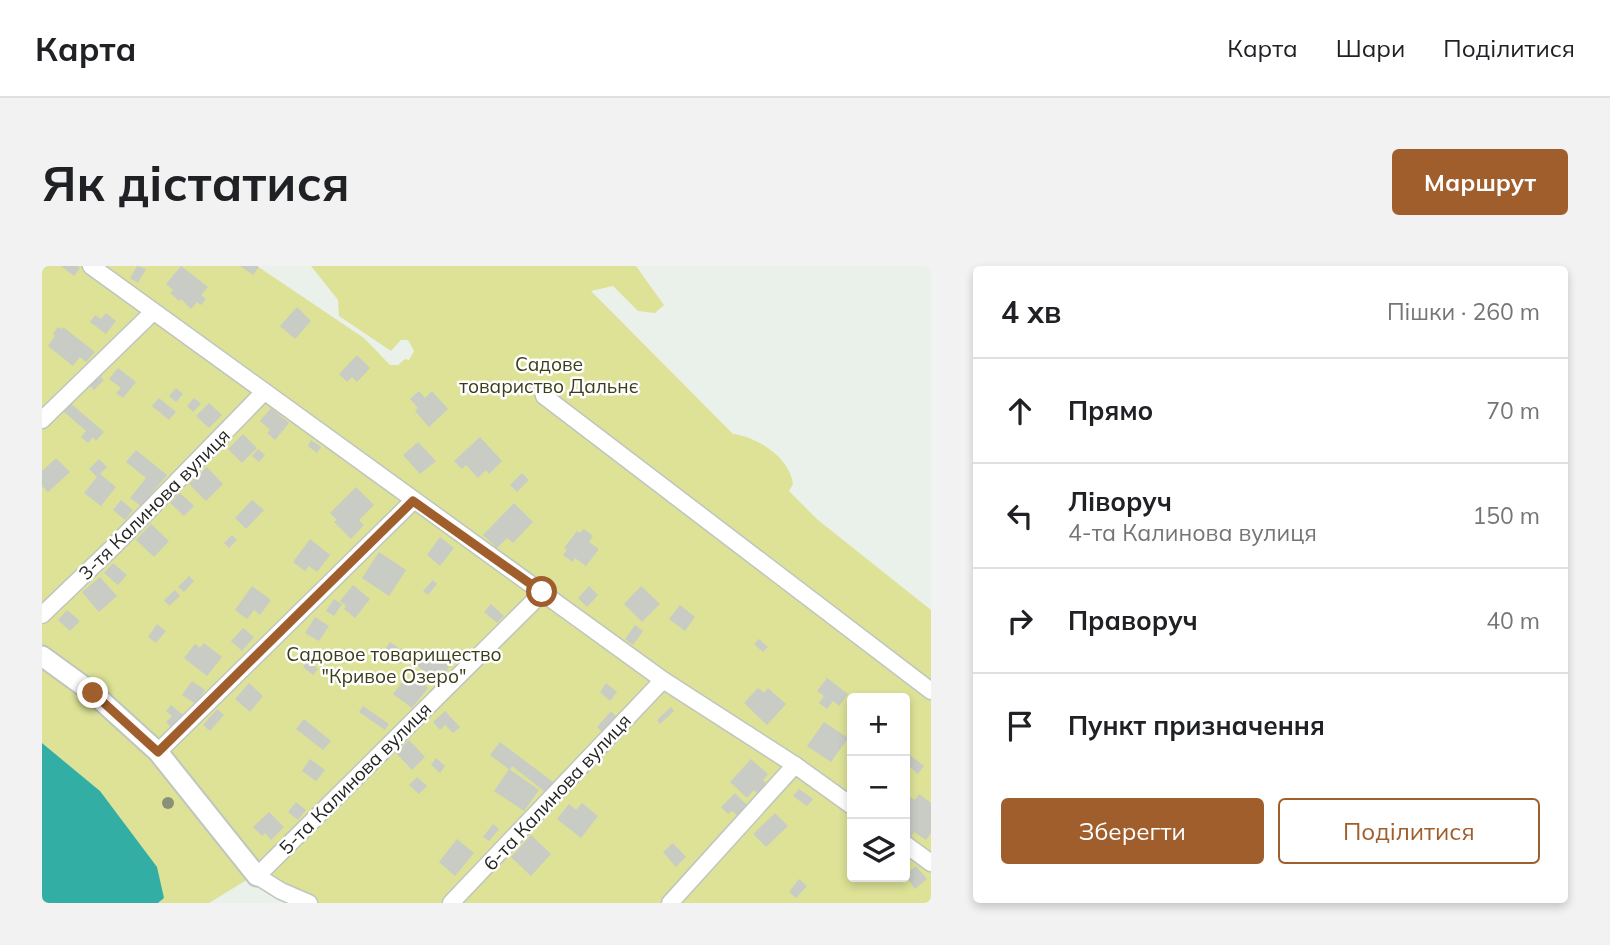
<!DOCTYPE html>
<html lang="uk">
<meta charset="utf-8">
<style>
:root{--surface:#fff;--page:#f2f2f2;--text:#202124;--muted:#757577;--line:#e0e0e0;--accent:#a15e2d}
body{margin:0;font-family:Mulish,sans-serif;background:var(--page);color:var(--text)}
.controls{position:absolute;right:21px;bottom:21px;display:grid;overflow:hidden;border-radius:7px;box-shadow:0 4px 10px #0003}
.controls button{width:63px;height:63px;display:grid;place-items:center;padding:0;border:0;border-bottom:2px solid var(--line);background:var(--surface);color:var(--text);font:35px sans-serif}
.stop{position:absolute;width:21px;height:21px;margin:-16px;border:5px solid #a15e2d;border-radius:50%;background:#fff}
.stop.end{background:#a15e2d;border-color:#fff;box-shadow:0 2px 7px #0008}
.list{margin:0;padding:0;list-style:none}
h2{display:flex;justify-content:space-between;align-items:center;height:91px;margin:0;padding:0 28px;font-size:30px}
h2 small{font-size:23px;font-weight:400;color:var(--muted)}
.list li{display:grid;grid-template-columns:46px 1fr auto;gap:21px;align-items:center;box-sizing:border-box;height:105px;padding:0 28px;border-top:2px solid var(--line)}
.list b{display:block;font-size:26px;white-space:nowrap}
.list p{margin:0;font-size:23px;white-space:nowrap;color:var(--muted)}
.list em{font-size:23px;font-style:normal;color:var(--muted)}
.actions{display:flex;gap:14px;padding:21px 28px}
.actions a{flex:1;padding:16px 0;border:2px solid var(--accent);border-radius:7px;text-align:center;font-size:24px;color:var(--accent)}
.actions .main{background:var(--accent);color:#fff}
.icon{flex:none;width:38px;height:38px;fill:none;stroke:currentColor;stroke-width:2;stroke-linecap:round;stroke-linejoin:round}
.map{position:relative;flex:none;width:889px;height:637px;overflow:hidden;border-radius:7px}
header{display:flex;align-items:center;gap:42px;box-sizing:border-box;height:98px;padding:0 35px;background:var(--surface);border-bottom:2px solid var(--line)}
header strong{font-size:33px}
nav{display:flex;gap:38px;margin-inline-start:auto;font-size:24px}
.intro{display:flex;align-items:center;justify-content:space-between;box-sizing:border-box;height:168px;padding:0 42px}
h1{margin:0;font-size:49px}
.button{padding:18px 32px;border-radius:7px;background:var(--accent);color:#fff;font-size:24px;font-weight:700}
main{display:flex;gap:42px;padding:0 42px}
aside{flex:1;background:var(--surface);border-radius:7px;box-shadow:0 4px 10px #0003}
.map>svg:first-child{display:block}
</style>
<header>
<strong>Карта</strong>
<nav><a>Карта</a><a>Шари</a><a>Поділитися</a></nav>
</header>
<div class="intro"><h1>Як дістатися</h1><a class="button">Маршрут</a></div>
<main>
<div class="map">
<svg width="889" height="637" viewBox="0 0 889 637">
<rect width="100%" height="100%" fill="#eaf1eb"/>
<g fill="#dde297" fill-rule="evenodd">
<path d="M0,0H215L322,72L348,99H356L363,93L367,94L372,85L366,74H359L349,85L297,50L296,34L269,0H594L622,39L613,47L596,45L571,20L549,25L691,168C716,171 748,192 751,218L747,225L776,254L889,344V637H267L239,625L116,486L0,390ZM810,432H863V611H810Z"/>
<polygon points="0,400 26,417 108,490 208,612 167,637 116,637 122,632 58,525 0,477"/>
</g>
<polygon fill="#33aea5" points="0,477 58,525 115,601 122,632 116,637 0,637"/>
<g fill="#c8ccc5">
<polygon points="19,0 35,0 38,2 32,10"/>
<polygon points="95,0 104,3 96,17 88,12"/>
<polygon points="139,0 166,21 159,29 164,33 159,39 155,36 149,43 139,33 137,35 128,27 131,24 124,18"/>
<polygon points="198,0 215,0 217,1 211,9"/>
<polygon points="255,41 269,55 253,73 238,60"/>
<polygon points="64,47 74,55 64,68 48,56 53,49 59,53"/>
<polygon points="16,61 19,63 21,61 53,86 44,96 38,91 31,100 6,80 13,70 11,68"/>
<polygon points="315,89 328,102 315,116 310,111 305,116 297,108"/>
<polygon points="76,102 94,116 81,132 74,127 79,122 67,113"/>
<polygon points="56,108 62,114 52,124 46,118"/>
<polygon points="134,122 141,128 134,136 127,130"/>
<polygon points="377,125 383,132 390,125 406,143 387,161 373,145 376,142 368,133"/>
<polygon points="117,132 134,146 127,154 110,140"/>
<polygon points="152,132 159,138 151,146 145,140"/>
<polygon points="27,136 62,166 54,175 51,171 46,177 39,171 44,165 20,144"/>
<polygon points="167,137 180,149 167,162 154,150"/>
<polygon points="229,142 247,157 233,174 225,167 228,164 218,155"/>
<polygon points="201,168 215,182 200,197 186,183"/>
<polygon points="438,171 460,195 447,208 444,204 436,212 424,199 420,203 412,195"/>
<polygon points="269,174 279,181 275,187 266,180"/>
<polygon points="376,176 394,195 378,208 361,189"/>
<polygon points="216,183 223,189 217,196 210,190"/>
<polygon points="94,184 125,209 99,240 88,232 104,212 84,196"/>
<polygon points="14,192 28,206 6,226 0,220 0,205"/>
<polygon points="57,193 65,201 58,208 74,221 59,240 42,227 55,211 47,203"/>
<polygon points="165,201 181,218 164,235 147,218"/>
<polygon points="480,207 487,214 475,226 468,219"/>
<polygon points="314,221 332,239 317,254 322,259 309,273 292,256 295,254 288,247"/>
<polygon points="138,227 152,240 142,250 128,237"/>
<polygon points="79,234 91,244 83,254 71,244"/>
<polygon points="210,234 222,244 204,263 193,252"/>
<polygon points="472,237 491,256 471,277 465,272 455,282 441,269"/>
<polygon points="109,258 127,275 112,291 94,274"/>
<polygon points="542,263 551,270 547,276 557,283 544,300 533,292 531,296 521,289 525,284 522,282 535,265 538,267"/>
<polygon points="190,269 195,274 187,282 182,277"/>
<polygon points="398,271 412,282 398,300 385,289"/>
<polygon points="268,273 288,289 275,306 267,300 263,305 251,296"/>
<polygon points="337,286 364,304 347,330 320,312"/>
<polygon points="71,297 85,309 76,319 62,307"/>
<polygon points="147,310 152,315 142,326 136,321"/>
<polygon points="58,311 75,330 57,346 40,326"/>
<polygon points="391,314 395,318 386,329 381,325"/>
<polygon points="311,319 328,333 313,352 302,343 304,340 298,335"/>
<polygon points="210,320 229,334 218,349 212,344 205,353 193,344"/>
<polygon points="547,320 556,329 545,341 536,332"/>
<polygon points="599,320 618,338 600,356 582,338"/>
<polygon points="133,324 138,330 127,340 122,334"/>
<polygon points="292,333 300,338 292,350 284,345"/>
<polygon points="449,338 462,350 455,357 442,346"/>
<polygon points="638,339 653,351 643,365 627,353"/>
<polygon points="25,344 38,355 28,365 16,354"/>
<polygon points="273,351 287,360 277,375 263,367"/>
<polygon points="115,358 124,365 114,377 106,371"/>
<polygon points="593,359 601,365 591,379 583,373"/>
<polygon points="201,362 212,371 200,385 189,375"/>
<polygon points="717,373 726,381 721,386 712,378"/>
<polygon points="348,376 365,388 358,398 341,386"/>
<polygon points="162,377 180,391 165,410 142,392 153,378 158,382"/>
<polygon points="391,384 410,396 398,415 372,398 377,391 384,395"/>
<polygon points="266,395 276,403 271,409 261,401"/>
<polygon points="371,411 386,422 370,442 351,428 362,414 367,417"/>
<polygon points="785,412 806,428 797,440 791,435 785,443 777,437 782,430 775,425"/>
<polygon points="150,415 163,424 154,438 140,429"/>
<polygon points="207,417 221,430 208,446 193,433"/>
<polygon points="564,417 575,426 568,435 558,426"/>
<polygon points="716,422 722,427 726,422 744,438 725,459 702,437"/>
<polygon points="129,439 141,449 130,462 124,456 130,450 124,445"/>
<polygon points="321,440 347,458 343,464 317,446"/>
<polygon points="629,441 632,445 618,458 615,454"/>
<polygon points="175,443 182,449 168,465 161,459"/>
<polygon points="403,445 418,461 411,467 403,459 398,464 391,456"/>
<polygon points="569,445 574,450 560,466 555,461"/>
<polygon points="262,453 289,475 281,484 254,463"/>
<polygon points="782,456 806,472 789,496 765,480"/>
<polygon points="367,474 383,491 370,504 354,487"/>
<polygon points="458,476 511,516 503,526 470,500 468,504 448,489"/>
<polygon points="868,489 882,500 876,508 863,497"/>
<polygon points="394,492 403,500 398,507 389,499"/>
<polygon points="268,493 283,504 274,515 260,505"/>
<polygon points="709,493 726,508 721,514 726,519 717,529 712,524 705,532 688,516"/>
<polygon points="467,503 497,524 482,545 452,525"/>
<polygon points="375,511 385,520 377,528 367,519"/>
<polygon points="757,523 771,533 765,540 751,530"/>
<polygon points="693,527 707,541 697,551 690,545 686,548 679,541"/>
<polygon points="877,528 889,537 889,567 884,574 872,566 869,571 863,567 863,532 865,529 873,534"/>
<polygon points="254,536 264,544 256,554 246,546"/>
<polygon points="540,537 556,550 539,572 515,553 527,538 534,544"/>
<polygon points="227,546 242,561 229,574 223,567 220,570 211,561"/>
<polygon points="733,547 746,560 724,581 711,568"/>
<polygon points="451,558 457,563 447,575 441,571"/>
<polygon points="489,569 509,588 489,610 469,591"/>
<polygon points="415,573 432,587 413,610 397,596"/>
<polygon points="631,577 644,591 634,601 621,586"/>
<polygon points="874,600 885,613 873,623 863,609"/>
<polygon points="757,613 765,620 754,632 747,626"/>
</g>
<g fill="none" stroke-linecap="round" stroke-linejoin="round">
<defs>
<g id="minor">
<polyline points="49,0 621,414 753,499 810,540"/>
<polyline points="502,130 889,425"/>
<polyline points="0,154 111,46"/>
<polyline points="0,349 71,281 222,126"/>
<polyline points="116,486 371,235"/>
<polyline points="863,578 889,597"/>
<polyline points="267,637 239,625 215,610 501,326"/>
<polyline points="409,637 621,414"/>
<polyline points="628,637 753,499"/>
</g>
<polyline id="tertiary" points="0,390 51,427 116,486 215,610"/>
</defs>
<use href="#minor" stroke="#bfc5bf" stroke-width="19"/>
<use href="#tertiary" stroke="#bfc5bf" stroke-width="23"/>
<use href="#minor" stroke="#fff" stroke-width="16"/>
<use href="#tertiary" stroke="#fff" stroke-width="19"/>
</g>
<circle fill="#8a8f78" cx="126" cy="537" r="6"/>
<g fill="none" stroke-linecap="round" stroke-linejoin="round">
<polyline stroke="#a15e2d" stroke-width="9" points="51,427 116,486 371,235 500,326"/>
</g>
<g text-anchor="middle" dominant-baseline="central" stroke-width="5" stroke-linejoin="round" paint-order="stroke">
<g font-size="19" fill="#3c3e1a" stroke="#fff">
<text x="507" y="98">Садове<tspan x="507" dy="22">товариство Дальнє</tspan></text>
<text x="352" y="388">Садовое товарищество<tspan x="352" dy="22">"Кривое Озеро"</tspan></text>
</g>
<g font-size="19" fill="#232523" stroke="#fff">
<text transform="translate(112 238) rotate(-45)">3-тя Калинова вулиця</text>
<text transform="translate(313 512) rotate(-45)">5-та Калинова вулиця</text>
<text transform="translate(515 526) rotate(-47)">6-та Калинова вулиця</text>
</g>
</g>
</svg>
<div class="controls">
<button>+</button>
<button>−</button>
<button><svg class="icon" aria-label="layers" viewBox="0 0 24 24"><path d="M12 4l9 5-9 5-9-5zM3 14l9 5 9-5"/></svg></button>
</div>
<div class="stop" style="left:500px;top:326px"></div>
<div class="stop end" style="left:51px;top:427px"></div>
</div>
<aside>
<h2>4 хв<small>Пішки · 260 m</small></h2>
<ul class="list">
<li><svg class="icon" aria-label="ahead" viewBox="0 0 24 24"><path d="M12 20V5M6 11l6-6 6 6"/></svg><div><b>Прямо</b></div><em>70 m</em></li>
<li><svg class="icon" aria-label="left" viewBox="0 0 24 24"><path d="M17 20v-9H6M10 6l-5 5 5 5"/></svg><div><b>Ліворуч</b><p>4-та Калинова вулиця</p></div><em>150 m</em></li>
<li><svg class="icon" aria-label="right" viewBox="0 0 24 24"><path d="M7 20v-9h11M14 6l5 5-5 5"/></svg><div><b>Праворуч</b></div><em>40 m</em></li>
<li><svg class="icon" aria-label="arrive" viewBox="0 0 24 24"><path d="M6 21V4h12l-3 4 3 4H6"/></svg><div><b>Пункт призначення</b></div></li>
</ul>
<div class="actions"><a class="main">Зберегти</a><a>Поділитися</a></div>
</aside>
</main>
